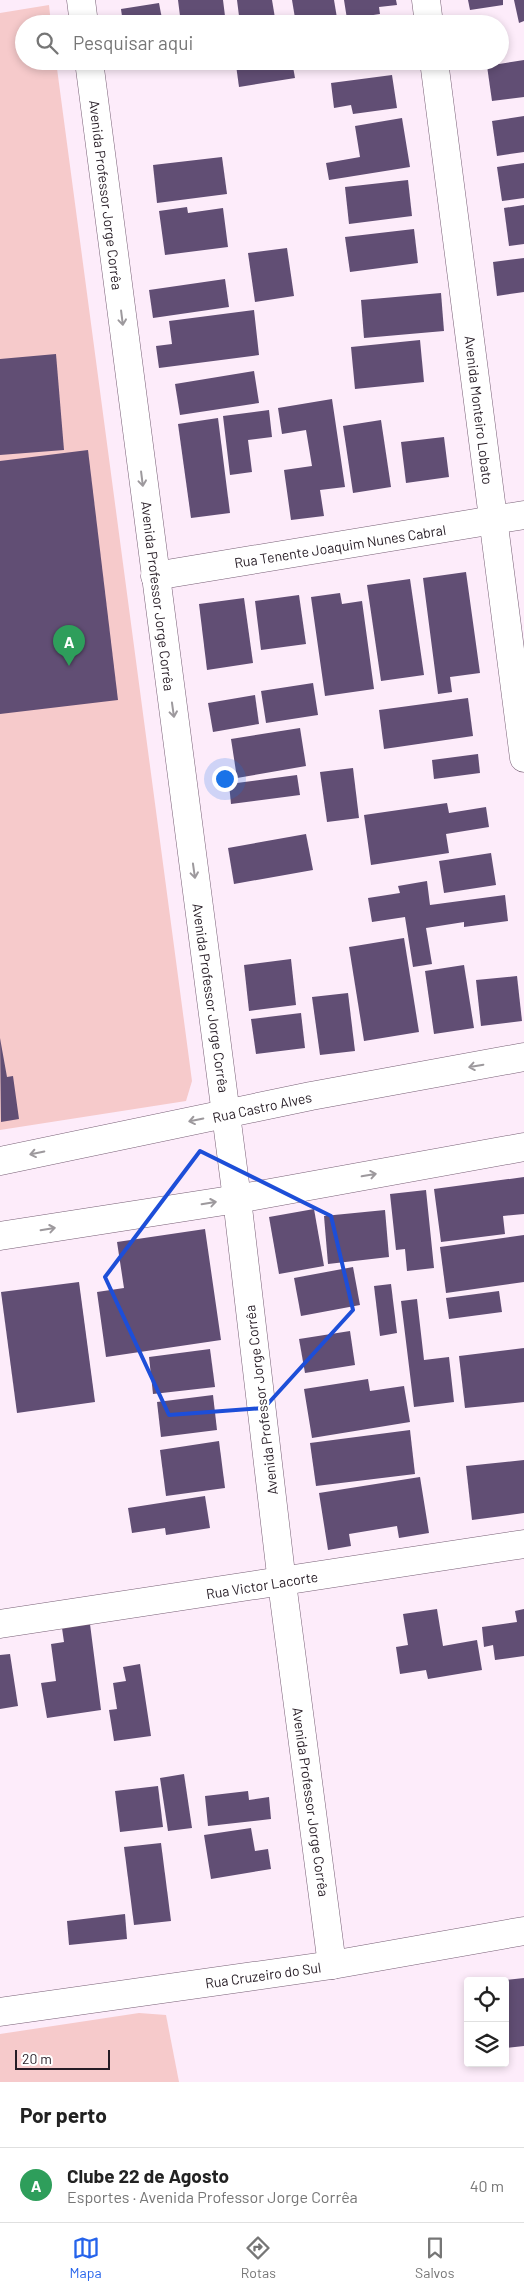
<!DOCTYPE html>
<html lang="pt">
<meta charset="utf-8">
<style>
:root{--surface:#fff;--page:#f2f2f2;--text:#222;--muted:#767676;--line:#e0e0e0;--accent:#2563eb}
body{margin:0;font-family:Barlow,sans-serif;background:var(--page);color:var(--text)}
.controls{position:absolute;right:15px;bottom:15px;display:grid;overflow:hidden;border-radius:5px;box-shadow:0 2px 8px #0003}
.controls button{width:45px;height:45px;display:grid;place-items:center;padding:0;border:0;border-bottom:1px solid var(--line);background:var(--surface);color:var(--text);font:25px sans-serif}
.scale{position:absolute;left:15px;bottom:12px;width:95px;box-sizing:border-box;padding-left:5px;border:2px solid #261c25;border-top:0;font-size:14px;line-height:18px;white-space:nowrap;color:#261c25;-webkit-text-stroke:4px #fff;paint-order:stroke}
.you{position:absolute;left:224px;top:778px;width:18px;height:18px;margin:-12px;border:4px solid #fff;border-radius:50%;background:#1a73e8;box-shadow:0 0 0 8px #1a73e833}
.badge{display:grid;place-items:center;width:32px;height:32px;border-radius:50%;background:var(--accent);color:#fff;font-size:16px;font-weight:700}
.pin{position:absolute;translate:-50% -41px;filter:drop-shadow(0 1px 2px #0008)}
.pin::after{content:'';position:absolute;top:26px;width:18px;height:15px;background:inherit;clip-path:polygon(0 0,100% 0,50% 100%)}
.list{margin:0;padding:0;list-style:none}
h2{display:flex;justify-content:space-between;align-items:center;height:65px;margin:0;padding:0 20px;font-size:21px}
h2 small{font-size:16px;font-weight:400;color:var(--muted)}
.list li{display:grid;grid-template-columns:32px 1fr auto;gap:15px;align-items:center;box-sizing:border-box;height:75px;padding:0 20px;border-top:1px solid var(--line)}
.list b{display:block;font-size:19px;white-space:nowrap}
.list p{margin:0;font-size:16px;white-space:nowrap;color:var(--muted)}
.list em{font-size:16px;font-style:normal;color:var(--muted)}
.icon{flex:none;width:28px;height:28px;fill:none;stroke:currentColor;stroke-width:2;stroke-linecap:round;stroke-linejoin:round}
.map{position:relative;flex:none;width:524px;height:2082px;overflow:hidden}
.search{position:absolute;background:var(--surface);box-shadow:0 2px 8px #0003;left:15px;right:15px;top:15px;height:55px;display:flex;align-items:center;gap:12px;box-sizing:border-box;padding:0 18px;border-radius:28px;color:var(--muted);font-size:19px}
.sheet{height:140px;background:var(--surface)}
nav{display:flex;justify-content:space-around;align-items:center;box-sizing:border-box;height:70px;border-top:1px solid var(--line);background:var(--surface);font-size:14px;color:var(--muted)}
nav a{display:grid;justify-items:center;gap:2px}
nav .on{color:var(--accent)}
.map>svg:first-child{display:block}
</style>
<div class="map">
<svg width="524" height="2082" viewBox="0 0 524 2082">
<rect width="100%" height="100%" fill="#fdecfa"/>
<g fill="#f6cacb">
<polygon points="49,5 51,24 24,24 24,61 56,61 192,1081 186,1101 0,1130 0,13"/>
<polygon points="139,2013 166,2015 179,2082 0,2082 0,2034"/>
</g>
<g fill="#614e74">
<polygon points="178,0 223,0 226,24 181,24"/>
<polygon points="237,0 272,0 276,24 240,24"/>
<polygon points="292,0 334,0 338,24 296,24"/>
<polygon points="344,0 396,0 397,5 379,7 380,14 347,19"/>
<polygon points="468,0 503,0 503,5 470,10"/>
<polygon points="514,0 524,0 524,21 519,23"/>
<polygon points="159,3 163,24 123,24 121,9"/>
<polygon points="401,17 403,24 369,24 369,23"/>
<polygon points="524,60 524,97 492,101 487,66"/>
<polygon points="129,61 168,61 168,62 131,69"/>
<polygon points="186,61 200,61 200,62 187,64"/>
<polygon points="257,61 292,61 295,78 239,87 236,65"/>
<polygon points="392,75 397,108 353,114 351,105 334,108 331,83"/>
<polygon points="524,116 524,152 497,156 492,121"/>
<polygon points="402,118 410,167 329,180 326,163 360,157 355,126"/>
<polygon points="222,157 227,194 157,203 153,165"/>
<polygon points="524,163 524,198 502,201 497,167"/>
<polygon points="408,180 412,216 349,224 345,187"/>
<polygon points="524,205 524,244 509,246 504,208"/>
<polygon points="187,207 188,213 223,208 228,247 165,255 159,211"/>
<polygon points="414,229 418,263 350,272 345,237"/>
<polygon points="287,248 294,296 255,302 248,253"/>
<polygon points="524,258 524,292 497,296 493,262"/>
<polygon points="225,279 229,307 153,318 149,290"/>
<polygon points="441,293 444,331 364,338 361,300"/>
<polygon points="254,310 259,355 159,368 156,346 172,344 169,321"/>
<polygon points="420,340 424,382 355,389 351,347"/>
<polygon points="56,354 64,450 0,455 0,359"/>
<polygon points="254,371 259,403 180,415 175,384"/>
<polygon points="332,399 345,487 320,490 324,516 291,520 284,470 312,466 306,430 282,434 278,408"/>
<polygon points="269,410 272,437 248,440 252,472 230,475 223,416"/>
<polygon points="218,418 230,513 191,518 178,424"/>
<polygon points="381,420 391,487 353,493 343,426"/>
<polygon points="444,437 449,477 406,483 401,442"/>
<polygon points="88,450 118,700 0,714 0,461"/>
<polygon points="466,572 480,673 450,677 452,692 438,694 423,578"/>
<polygon points="410,579 424,675 381,681 367,585"/>
<polygon points="340,593 342,604 362,601 374,689 325,696 311,597"/>
<polygon points="299,595 306,644 261,650 255,601"/>
<polygon points="244,598 253,663 207,670 199,604"/>
<polygon points="313,683 318,715 266,723 261,691"/>
<polygon points="255,695 259,724 213,732 208,703"/>
<polygon points="468,698 473,736 384,749 379,710"/>
<polygon points="300,728 306,766 237,778 231,739"/>
<polygon points="478,754 480,773 434,779 432,760"/>
<polygon points="353,768 359,818 327,822 320,772"/>
<polygon points="297,775 300,795 231,804 229,784"/>
<polygon points="447,803 449,813 486,807 489,827 446,834 449,853 371,865 364,815"/>
<polygon points="306,834 313,870 234,884 228,848"/>
<polygon points="491,853 496,885 444,893 439,861"/>
<polygon points="427,881 430,905 505,895 508,921 464,927 464,922 426,928 432,964 413,967 405,917 372,922 368,898 400,893 398,886"/>
<polygon points="404,938 419,1032 364,1041 349,947"/>
<polygon points="291,959 296,1005 249,1011 244,965"/>
<polygon points="464,965 474,1028 434,1034 425,971"/>
<polygon points="517,976 522,1021 481,1026 476,980"/>
<polygon points="348,993 355,1051 320,1055 312,997"/>
<polygon points="301,1013 305,1048 256,1054 251,1019"/>
<polygon points="0,1038 7,1077 13,1076 19,1119 1,1122"/>
<polygon points="524,1177 524,1214 503,1216 505,1234 441,1242 434,1189"/>
<polygon points="426,1190 434,1268 407,1271 405,1249 396,1250 390,1194"/>
<polygon points="314,1209 324,1266 279,1274 269,1217"/>
<polygon points="385,1210 389,1257 328,1264 324,1216"/>
<polygon points="205,1229 221,1340 106,1357 97,1292 124,1288 117,1242"/>
<polygon points="524,1235 524,1282 446,1293 440,1247"/>
<polygon points="353,1267 360,1305 301,1316 294,1278"/>
<polygon points="79,1282 95,1402 17,1413 1,1292"/>
<polygon points="391,1284 397,1333 380,1336 374,1286"/>
<polygon points="499,1291 502,1312 449,1319 446,1298"/>
<polygon points="417,1299 424,1360 449,1357 454,1402 414,1407 401,1301"/>
<polygon points="350,1331 355,1365 305,1373 299,1339"/>
<polygon points="524,1348 524,1402 465,1408 459,1356"/>
<polygon points="210,1349 215,1387 153,1394 149,1357"/>
<polygon points="368,1379 370,1391 404,1386 410,1422 312,1438 304,1389"/>
<polygon points="213,1395 217,1430 161,1437 157,1402"/>
<polygon points="410,1430 415,1474 316,1486 310,1443"/>
<polygon points="219,1441 225,1488 166,1496 160,1450"/>
<polygon points="524,1460 524,1513 472,1520 466,1466"/>
<polygon points="420,1477 429,1533 399,1538 397,1526 349,1534 351,1546 328,1550 319,1493"/>
<polygon points="205,1496 210,1528 166,1535 165,1528 132,1533 128,1508"/>
<polygon points="437,1609 443,1646 477,1640 482,1670 428,1679 426,1670 400,1674 396,1647 408,1645 403,1614"/>
<polygon points="524,1609 524,1656 495,1660 493,1645 484,1647 482,1627 517,1622 515,1611"/>
<polygon points="90,1624 101,1710 47,1718 41,1683 56,1681 51,1644 64,1642 62,1628"/>
<polygon points="10,1654 18,1706 0,1709 0,1655"/>
<polygon points="140,1664 151,1736 114,1741 109,1710 117,1709 113,1683 126,1681 123,1667"/>
<polygon points="184,1774 192,1828 168,1831 160,1778"/>
<polygon points="158,1786 163,1827 120,1832 115,1791"/>
<polygon points="248,1791 249,1800 269,1797 271,1819 208,1826 205,1796"/>
<polygon points="251,1828 255,1851 268,1849 271,1869 211,1879 204,1835"/>
<polygon points="161,1843 171,1921 134,1925 124,1847"/>
<polygon points="125,1914 127,1939 69,1945 67,1921"/>
<polygon points="524,1978 524,2046 505,2048 505,1980"/>
</g>
<g fill="none" stroke-linecap="round" stroke-linejoin="round">
<defs>
<g id="minor">
<polyline points="81,0 84,24"/>
<polyline points="426,0 429,24"/>
<polyline points="89,61 237,1199 282,1583 332,1965"/>
<polyline points="434,61 524,758"/>
<polyline points="155,576 524,515"/>
<polyline points="0,1624 524,1544"/>
<polyline points="0,2012 332,1965 524,1931"/>
</g>
<g id="major">
<polyline points="0,1161 311,1096 524,1057"/>
<polyline points="0,1236 237,1199 524,1147"/>
</g>
</defs>
<use href="#minor" stroke="#775f75" stroke-width="29"/>
<use href="#major" stroke="#775f75" stroke-width="29"/>
<use href="#minor" stroke="#fff" stroke-width="28"/>
<use href="#major" stroke="#fff" stroke-width="28"/>
</g>
<defs><path id="oneway-shaft" d="M-6 0H5M1.5-3L5.5 0L1.5 3" fill="none" stroke-width="1.6" stroke-linecap="round" stroke-linejoin="round" transform="scale(1.25)"/></defs>
<g stroke="#9d999d">
<use href="#oneway-shaft" transform="translate(122 318) rotate(83)"/>
<use href="#oneway-shaft" transform="translate(142 479) rotate(83)"/>
<use href="#oneway-shaft" transform="translate(173 710) rotate(82)"/>
<use href="#oneway-shaft" transform="translate(194 871) rotate(82)"/>
<use href="#oneway-shaft" transform="translate(476 1066) rotate(170)"/>
<use href="#oneway-shaft" transform="translate(196 1120) rotate(168)"/>
<use href="#oneway-shaft" transform="translate(37 1153) rotate(168)"/>
<use href="#oneway-shaft" transform="translate(369 1175) rotate(-10)"/>
<use href="#oneway-shaft" transform="translate(209 1203) rotate(-9)"/>
<use href="#oneway-shaft" transform="translate(48 1229) rotate(-9)"/>
</g>
<path fill="none" stroke="#1d4ed8" stroke-width="4" stroke-linejoin="round" d="M200,1151L331,1216L353,1310L264,1408L169,1415L105,1277Z"/>
<g text-anchor="middle" dominant-baseline="central" stroke-width="5" stroke-linejoin="round" paint-order="stroke">
<g font-size="14" fill="#261c25" stroke="#fff">
<text transform="translate(106 195) rotate(83)">Avenida Professor Jorge Corrêa</text>
<text transform="translate(479 410) rotate(83)">Avenida Monteiro Lobato</text>
<text transform="translate(340 546) rotate(-9)">Rua Tenente Joaquim Nunes Cabral</text>
<text transform="translate(158 596) rotate(83)">Avenida Professor Jorge Corrêa</text>
<text transform="translate(211 998) rotate(82)">Avenida Professor Jorge Corrêa</text>
<text transform="translate(262 1107) rotate(-12)">Rua Castro Alves</text>
<text transform="translate(261 1400) rotate(-97)">Avenida Professor Jorge Corrêa</text>
<text transform="translate(262 1585) rotate(-9)">Rua Victor Lacorte</text>
<text transform="translate(311 1802) rotate(82)">Avenida Professor Jorge Corrêa</text>
<text transform="translate(263 1975) rotate(-8)">Rua Cruzeiro do Sul</text>
</g>
</g>
</svg>
<div class="controls">
<button><svg class="icon" aria-label="locate" viewBox="0 0 24 24"><circle cx="12" cy="12" r="6"/><path d="M12 2v4M12 18v4M2 12h4M18 12h4"/></svg></button>
<button><svg class="icon" aria-label="layers" viewBox="0 0 24 24"><path d="M12 4l9 5-9 5-9-5zM3 14l9 5 9-5"/></svg></button>
</div>
<div class="scale">20 m</div>
<div class="you"></div>
<div class="pin badge" style="left:69px;top:666px;background:#2e9e5b">A</div>
<div class="search"><svg class="icon" aria-label="search" viewBox="0 0 24 24"><circle cx="10" cy="10" r="6"/><path d="M15 15l6 6"/></svg>Pesquisar aqui</div>
</div>
<section class="sheet">
<h2>Por perto<small></small></h2>
<ul class="list">
<li><span class="badge" style="background:#2e9e5b">A</span><div><b>Clube 22 de Agosto</b><p>Esportes · Avenida Professor Jorge Corrêa</p></div><em>40 m</em></li>
</ul>
</section>
<nav>
<a class="on"><svg class="icon" aria-label="map" viewBox="0 0 24 24"><path d="M3 6l6-2 6 2 6-2v14l-6 2-6-2-6 2zM9 4v14M15 6v14"/></svg>Mapa</a>
<a><svg class="icon" aria-label="directions" viewBox="0 0 24 24"><path d="M12 3l9 9-9 9-9-9zM9 14v-3h6M13 9l2 2-2 2"/></svg>Rotas</a>
<a><svg class="icon" aria-label="saved" viewBox="0 0 24 24"><path d="M7 4h10v16l-5-4-5 4z"/></svg>Salvos</a>
</nav>
